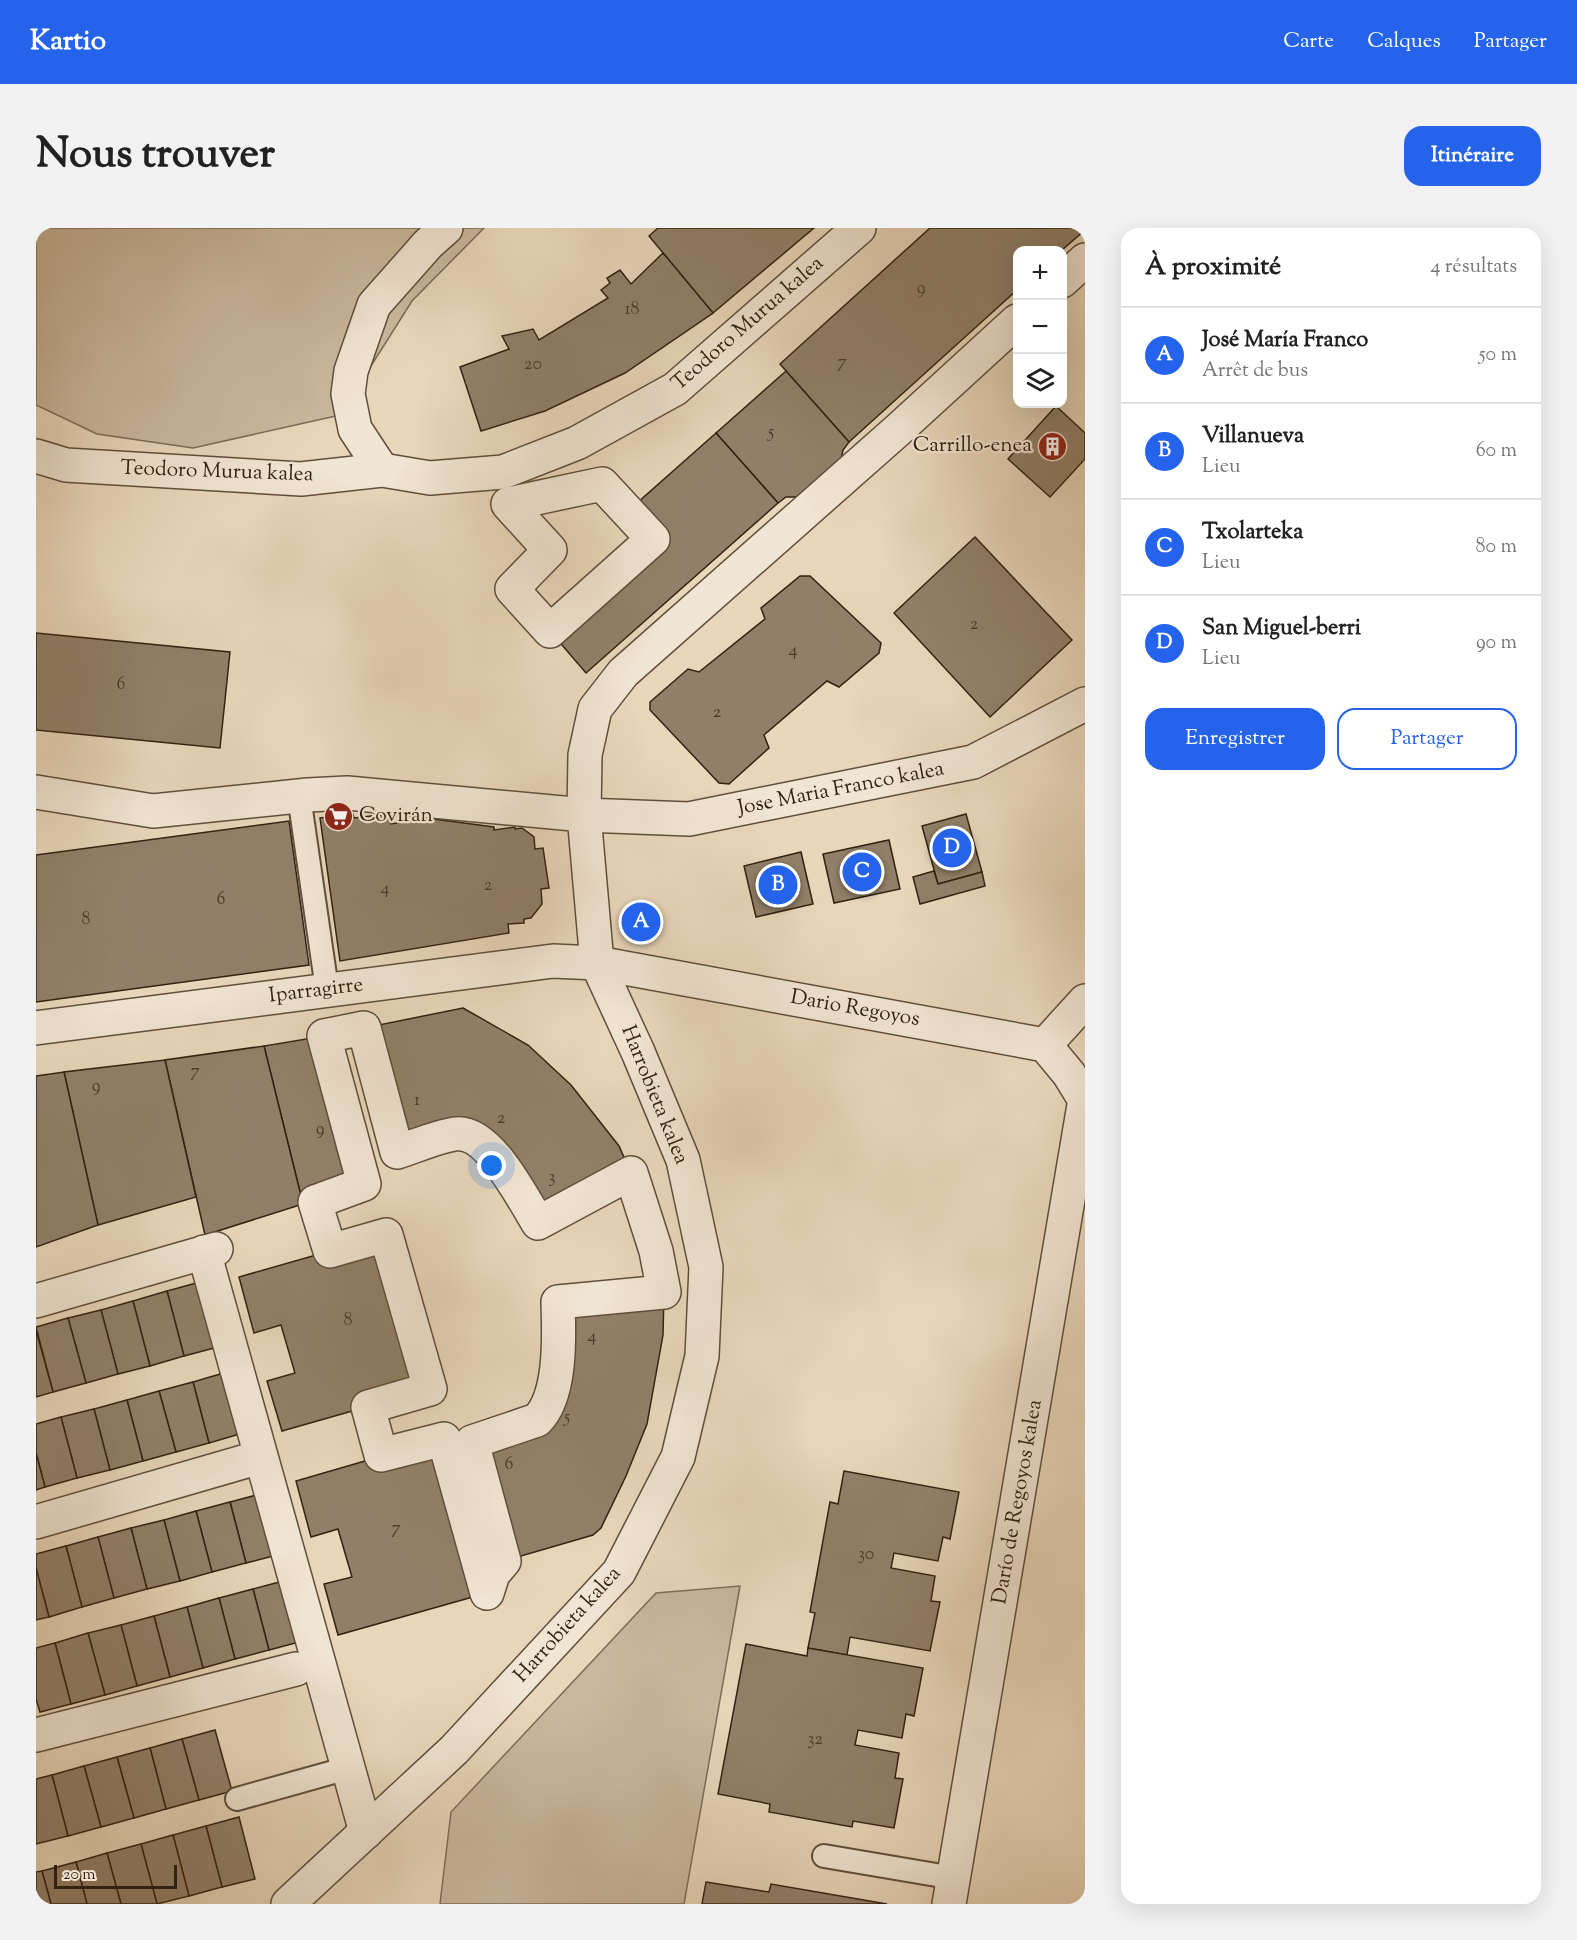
<!DOCTYPE html>
<html lang="fr">
<meta charset="utf-8">
<style>
:root{--surface:#fff;--page:#f2f2f2;--text:#222;--muted:#767676;--line:#e0e0e0;--accent:#2563eb}
body{margin:0;font-family:"Sorts Mill Goudy",serif;background:var(--page);color:var(--text)}
.controls{position:absolute;right:18px;top:18px;display:grid;overflow:hidden;border-radius:12px;box-shadow:0 6px 24px #0002}
.controls button{width:54px;height:54px;display:grid;place-items:center;padding:0;border:0;border-bottom:2px solid var(--line);background:var(--surface);color:var(--text);font:30px sans-serif}
.scale{position:absolute;left:18px;bottom:15px;width:123px;box-sizing:border-box;padding-left:6px;border:3px solid #322211;border-top:0;font-size:16px;line-height:21px;white-space:nowrap;color:#322211;-webkit-text-stroke:4px #f1e5d3;paint-order:stroke}
.you{position:absolute;left:456px;top:938px;width:21px;height:21px;margin:-15px;border:4px solid #fff;border-radius:50%;background:#1a73e8;box-shadow:0 0 0 9px #1a73e833}
.badge{display:grid;place-items:center;width:39px;height:39px;border-radius:50%;background:var(--accent);color:#fff;font-size:20px;font-weight:700}
.pin{position:absolute;translate:-50% -50%;border:3px solid #fff;box-shadow:0 2px 6px #0006}
.list{margin:0;padding:0;list-style:none}
h2{display:flex;justify-content:space-between;align-items:center;height:78px;margin:0;padding:0 24px;font-size:26px}
h2 small{font-size:20px;font-weight:400;color:var(--muted)}
.list li{display:grid;grid-template-columns:39px 1fr auto;gap:18px;align-items:center;box-sizing:border-box;height:96px;padding:0 24px;border-top:2px solid var(--line)}
.list b{display:block;font-size:22px;white-space:nowrap}
.list p{margin:0;font-size:20px;white-space:nowrap;color:var(--muted)}
.list em{font-size:20px;font-style:normal;color:var(--muted)}
.actions{display:flex;gap:12px;padding:18px 24px}
.actions a{flex:1;padding:14px 0;border:2px solid var(--accent);border-radius:18px;text-align:center;font-size:21px;color:var(--accent)}
.actions .main{background:var(--accent);color:#fff}
.icon{flex:none;width:33px;height:33px;fill:none;stroke:currentColor;stroke-width:2;stroke-linecap:round;stroke-linejoin:round}
.map{position:relative;flex:none;width:1049px;height:1676px;overflow:hidden;border-radius:18px}
header{display:flex;align-items:center;gap:36px;box-sizing:border-box;height:84px;padding:0 30px;background:var(--accent);color:#fff}
header strong{font-size:28px}
nav{display:flex;gap:33px;margin-inline-start:auto;font-size:21px}
.intro{display:flex;align-items:center;justify-content:space-between;box-sizing:border-box;height:144px;padding:0 36px}
h1{margin:0;font-size:42px}
.button{padding:15px 27px;border-radius:18px;background:var(--accent);color:#fff;font-size:21px;font-weight:700}
main{display:flex;gap:36px;padding:0 36px}
aside{flex:1;background:var(--surface);border-radius:18px;box-shadow:0 6px 24px #0002}
.map>svg:first-child{display:block}
</style>
<header>
<strong>Kartio</strong>
<nav><a>Carte</a><a>Calques</a><a>Partager</a></nav>
</header>
<div class="intro"><h1>Nous trouver</h1><a class="button">Itinéraire</a></div>
<main>
<div class="map">
<svg width="1049" height="1676" viewBox="0 0 1049 1676">
<rect width="100%" height="100%" fill="#e9d7bb"/>
<filter id="stains"><feTurbulence type="fractalNoise" baseFrequency=".00333" numOctaves="4"/><feColorMatrix values="0 0 0 0 .2 0 0 0 0 .09 0 0 0 0 .02 0 0 0 .5 -.17"/></filter>
<radialGradient id="worn" r=".72"><stop offset=".6" stop-color="#630" stop-opacity="0"/><stop offset="1" stop-color="#630" stop-opacity=".3"/></radialGradient>
<g fill="#cab89e" stroke="#7e6d58" stroke-width="1.5">
<polygon points="0,0 448,0 376,73 304,187 157,220 61,206 0,177"/>
<polygon points="704,1358 648,1676 404,1676 415,1584 620,1365"/>
</g>
<g fill="#918069" stroke="#322211" stroke-width="1.5">
<polygon points="622,0 778,0 677,85 613,8"/>
<polygon points="894,0 1049,0 1049,2 1026,22 981,22 981,62 813,214 744,136"/>
<polygon points="627,25 677,85 589,145 509,183 445,203 424,139 473,121 466,108 497,101 503,112 572,70 565,62 574,55 571,50 584,42 595,56"/>
<polygon points="750,143 813,214 807,222 805,232 770,269 750,269 742,275 680,205"/>
<polygon points="1020,178 1049,205 1049,231 1014,269 972,231"/>
<polygon points="680,205 742,275 550,445 514,403 617,311 592,283"/>
<polygon points="939,309 1036,412 954,489 858,385"/>
<polygon points="764,348 774,348 845,415 843,425 803,459 791,453 728,507 733,520 693,556 683,555 614,482 614,474 652,441 663,444 729,391 725,380"/>
<polygon points="0,405 194,424 184,520 0,502"/>
<polygon points="317,586 318,590 352,586 355,596 390,590 458,599 458,602 479,599 479,601 486,600 498,609 499,621 507,620 513,660 505,661 506,676 495,690 488,691 488,695 472,696 473,705 304,733 284,590"/>
<polygon points="930,586 946,644 902,656 886,598"/>
<polygon points="253,593 273,737 0,774 0,627"/>
<polygon points="853,612 864,661 798,675 787,626"/>
<polygon points="765,624 777,676 720,689 708,638"/>
<polygon points="898,643 902,656 946,644 949,658 884,676 877,649"/>
<polygon points="427,780 492,817 535,857 583,918 595,945 502,995 421,906 361,924 328,800"/>
<polygon points="288,808 328,956 267,976 228,818"/>
<polygon points="228,818 267,976 169,1007 129,832"/>
<polygon points="129,832 160,969 62,997 28,844"/>
<polygon points="28,844 62,997 0,1019 0,848"/>
<polygon points="350,1007 376,1166 246,1203 231,1153 259,1145 245,1097 218,1105 203,1049"/>
<polygon points="164,1054 182,1119 148,1128 131,1063"/>
<polygon points="131,1063 148,1128 114,1138 97,1073"/>
<polygon points="628,1064 627,1107 611,1196 590,1248 565,1300 557,1307 468,1333 436,1214 516,1169 522,1074"/>
<polygon points="97,1073 114,1138 82,1146 65,1082"/>
<polygon points="65,1082 82,1146 50,1155 32,1090"/>
<polygon points="32,1090 50,1155 17,1164 0,1099"/>
<polygon points="0,1102 17,1164 0,1169"/>
<polygon points="191,1144 207,1205 173,1215 157,1154"/>
<polygon points="157,1154 173,1215 140,1224 123,1163"/>
<polygon points="123,1163 140,1224 107,1233 91,1172"/>
<polygon points="91,1172 107,1233 74,1242 58,1181"/>
<polygon points="58,1181 74,1242 41,1250 25,1189"/>
<polygon points="25,1189 41,1250 9,1259 0,1225 0,1196"/>
<polygon points="391,1215 451,1365 302,1407 288,1356 316,1349 302,1301 275,1309 260,1253"/>
<polygon points="0,1225 9,1259 0,1262"/>
<polygon points="808,1243 923,1264 914,1311 907,1309 902,1333 858,1325 855,1340 899,1348 895,1373 904,1374 894,1423 814,1409 811,1427 772,1420 779,1385 774,1384 794,1274 802,1276"/>
<polygon points="228,1265 245,1326 210,1335 194,1274"/>
<polygon points="194,1274 210,1335 176,1344 160,1283"/>
<polygon points="160,1283 176,1344 144,1353 128,1292"/>
<polygon points="128,1292 144,1353 111,1361 95,1300"/>
<polygon points="95,1300 111,1361 78,1370 62,1309"/>
<polygon points="62,1309 78,1370 46,1379 30,1318"/>
<polygon points="30,1318 46,1379 13,1389 0,1340 0,1326"/>
<polygon points="0,1340 13,1389 0,1392"/>
<polygon points="251,1352 267,1413 233,1422 217,1361"/>
<polygon points="217,1361 233,1422 199,1431 183,1370"/>
<polygon points="183,1370 199,1431 167,1440 151,1379"/>
<polygon points="151,1379 167,1440 134,1449 118,1388"/>
<polygon points="118,1388 134,1449 101,1458 85,1397"/>
<polygon points="85,1397 101,1458 69,1467 52,1405"/>
<polygon points="52,1405 69,1467 35,1476 19,1415"/>
<polygon points="19,1415 35,1476 4,1484 0,1471 0,1420"/>
<polygon points="710,1416 771,1428 772,1420 887,1440 878,1488 870,1486 866,1510 822,1502 819,1517 863,1525 859,1550 867,1551 858,1600 817,1593 816,1599 733,1584 734,1576 682,1566"/>
<polygon points="179,1502 196,1563 163,1572 146,1511"/>
<polygon points="146,1511 163,1572 130,1581 114,1520"/>
<polygon points="114,1520 130,1581 98,1590 81,1529"/>
<polygon points="81,1529 98,1590 65,1599 48,1538"/>
<polygon points="48,1538 65,1599 32,1608 16,1547"/>
<polygon points="16,1547 32,1608 0,1616 0,1551"/>
<polygon points="203,1589 219,1651 186,1659 170,1598"/>
<polygon points="170,1598 186,1659 153,1668 137,1607"/>
<polygon points="137,1607 153,1668 121,1676 105,1616"/>
<polygon points="105,1616 121,1676 85,1676 71,1625"/>
<polygon points="71,1625 85,1676 51,1676 40,1634"/>
<polygon points="40,1634 51,1676 15,1676 6,1643"/>
<polygon points="6,1643 15,1676 0,1676 0,1644"/>
<polygon points="670,1654 733,1664 735,1656 851,1676 666,1676"/>
</g>
<g fill="none" stroke-linecap="round" stroke-linejoin="round">
<defs>
<g id="service">
<polyline points="263,568 291,761"/>
<polyline points="201,1571 312,1540"/>
<polyline points="788,1628 918,1650"/>
</g>
<g id="pedestrian">
<polygon points="566,256 617,311 514,403 476,361 514,322 472,276"/>
<path d="M328,800L361,924C380,918 400,909 419,906C453,901 487,971 502,995L595,945L620,1023L628,1064L522,1074C523,1106 526,1168 501,1192L436,1214L468,1333L457,1346L451,1365L408,1211L345,1227L332,1179L394,1161L350,1007L294,1023L279,974L328,956L288,808Z"/>
<polyline points="0,1073 180,1021"/>
<polyline points="0,1294 224,1229"/>
<polyline points="0,1507 260,1441"/>
</g>
<g id="minor">
<polyline points="346,242 319,201 312,166 315,143 338,77 392,16 410,0"/>
<polyline points="0,564 117,583 272,567 311,565 548,587 561,735"/>
<polyline points="168,1024 330,1604"/>
</g>
<g id="tertiary">
<polyline points="1026,53 1049,32"/>
<polyline points="981,93 863,201 587,445 559,481 549,527 548,587 653,591 937,534 1049,476"/>
<polyline points="0,228 30,237 265,251 346,242 394,250 467,244 541,215 639,161 823,0"/>
<polyline points="0,800 517,733 561,735 1009,817 1033,846 1049,872"/>
<polyline points="1009,817 1049,773"/>
<polyline points="252,1676 418,1522 583,1344 642,1229 666,1128 670,1039 647,932 602,824 561,735"/>
<polyline points="913,1676 1049,871"/>
</g>
</defs>
<use href="#service" stroke="#604f3c" stroke-width="26"/>
<use href="#pedestrian" stroke="#604f3c" stroke-width="36"/>
<use href="#minor" stroke="#604f3c" stroke-width="36"/>
<use href="#tertiary" stroke="#604f3c" stroke-width="36"/>
<use href="#service" stroke="#f1e5d3" stroke-width="22"/>
<use href="#pedestrian" stroke="#f1e5d3" stroke-width="33"/>
<use href="#minor" stroke="#f1e5d3" stroke-width="33"/>
<use href="#tertiary" stroke="#f1e5d3" stroke-width="33"/>
</g>
<defs>
<symbol id="building-disc" viewBox="-11 -11 22 22"><circle r="9.5" fill="#8f2418" stroke="#f1e5d3"/><path d="M-4-6H4V6H1V3H-1V6H-4ZM-2.5-4.3h1.7v1.8h-1.7ZM.8-4.3h1.7v1.8H.8ZM-2.5-1h1.7V.8h-1.7ZM.8-1h1.7V.8H.8Z" fill="#fff"/></symbol>
<symbol id="supermarket-disc" viewBox="-11 -11 22 22"><circle r="9.5" fill="#8f2418" stroke="#f1e5d3"/><path d="M-6-5.5h2.5l.6 2H6L4.5 2H-2.5L-4.4-4H-6ZM-1.5 3.2a1.3 1.3 0 1 0 .1 0ZM3 3.2a1.3 1.3 0 1 0 .1 0Z" fill="#fff"/></symbol>
</defs>
<g fill-rule="evenodd">
<use href="#building-disc" x="1000" y="202" width="33" height="33"/>
<use href="#supermarket-disc" x="286" y="572" width="33" height="33"/>
</g>
<g text-anchor="middle" dominant-baseline="central" stroke-width="4.5" stroke-linejoin="round" paint-order="stroke">
<g font-size="18" fill="#4a3a27">
<text x="885" y="61">9</text>
<text x="596" y="82">18</text>
<text x="806" y="135">7</text>
<text x="497" y="137">20</text>
<text x="735" y="205">5</text>
<text x="938" y="397">2</text>
<text x="757" y="423">4</text>
<text x="85" y="457">6</text>
<text x="681" y="485">2</text>
<text x="452" y="658">2</text>
<text x="349" y="661">4</text>
<text x="185" y="672">6</text>
<text x="50" y="692">8</text>
<text x="159" y="844">7</text>
<text x="60" y="859">9</text>
<text x="381" y="873">1</text>
<text x="465" y="891">2</text>
<text x="284" y="902">9</text>
<text x="516" y="950">3</text>
<text x="312" y="1093">8</text>
<text x="556" y="1109">4</text>
<text x="531" y="1190">5</text>
<text x="473" y="1237">6</text>
<text x="360" y="1301">7</text>
<text x="830" y="1327">30</text>
<text x="779" y="1512">32</text>
</g>
<g font-size="21" fill="#322211" stroke="#f1e5d3">
<text transform="translate(712 96) rotate(-41)">Teodoro Murua kalea</text>
<text transform="translate(181 244) rotate(2)">Teodoro Murua kalea</text>
<text transform="translate(805 561) rotate(-11)">Jose Maria Franco kalea</text>
<text transform="translate(280 763) rotate(-7)">Iparragirre</text>
<text transform="translate(819 781) rotate(10)">Dario Regoyos</text>
<text transform="translate(618 867) rotate(68)">Harrobieta kalea</text>
<text transform="translate(982 1274) rotate(-80)">Darío de Regoyos kalea</text>
<text transform="translate(532 1397) rotate(-48)">Harrobieta kalea</text>
</g>
<g font-size="21" fill="#322211" stroke="#f1e5d3" text-anchor="end">
<text x="996" y="218">Carrillo-enea</text>
<text x="323" y="588" text-anchor="start">Covirán</text>
</g>
</g>
<rect width="100%" height="100%" filter="url(#stains)"/>
<rect width="100%" height="100%" fill="url(#worn)"/>
</svg>
<div class="controls">
<button>+</button>
<button>−</button>
<button><svg class="icon" aria-label="layers" viewBox="0 0 24 24"><path d="M12 4l9 5-9 5-9-5zM3 14l9 5 9-5"/></svg></button>
</div>
<div class="scale">20 m</div>
<div class="you"></div>
<div class="pin badge" style="left:605px;top:694px">A</div>
<div class="pin badge" style="left:742px;top:657px">B</div>
<div class="pin badge" style="left:826px;top:644px">C</div>
<div class="pin badge" style="left:916px;top:620px">D</div>
</div>
<aside>
<h2>À proximité<small>4 résultats</small></h2>
<ul class="list">
<li><span class="badge">A</span><div><b>José María Franco</b><p>Arrêt de bus</p></div><em>50 m</em></li>
<li><span class="badge">B</span><div><b>Villanueva</b><p>Lieu</p></div><em>60 m</em></li>
<li><span class="badge">C</span><div><b>Txolarteka</b><p>Lieu</p></div><em>80 m</em></li>
<li><span class="badge">D</span><div><b>San Miguel-berri</b><p>Lieu</p></div><em>90 m</em></li>
</ul>
<div class="actions"><a class="main">Enregistrer</a><a>Partager</a></div>
</aside>
</main>
